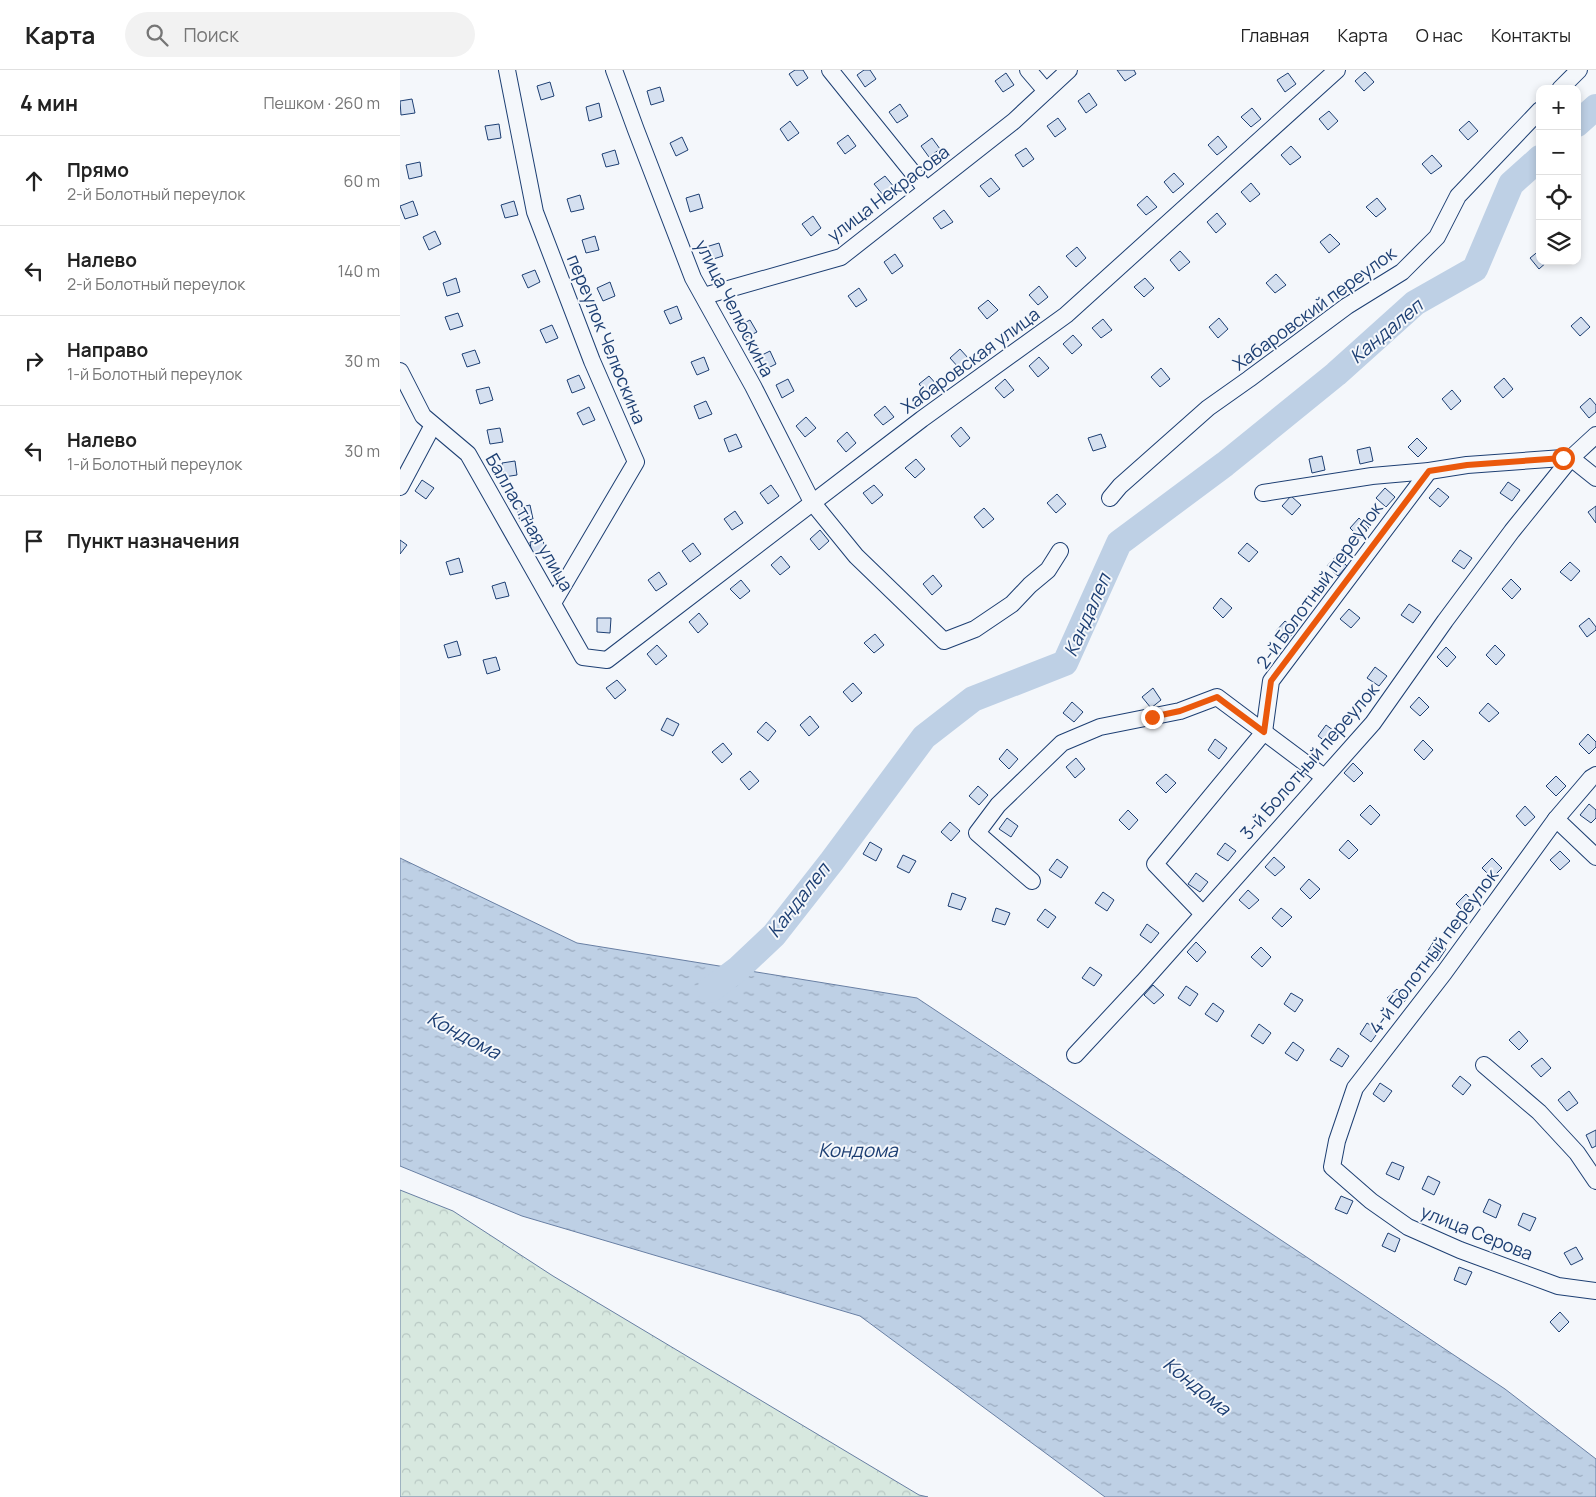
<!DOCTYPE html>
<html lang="ru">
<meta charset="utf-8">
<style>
:root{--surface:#fff;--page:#f2f2f2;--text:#222;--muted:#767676;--line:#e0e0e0}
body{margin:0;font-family:Manrope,sans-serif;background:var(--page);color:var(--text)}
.controls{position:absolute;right:15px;top:15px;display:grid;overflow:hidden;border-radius:10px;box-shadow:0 2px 8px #0003}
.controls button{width:45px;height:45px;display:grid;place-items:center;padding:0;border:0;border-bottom:1px solid var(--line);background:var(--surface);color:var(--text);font:25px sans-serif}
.stop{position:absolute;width:15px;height:15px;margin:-11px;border:4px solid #ea580c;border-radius:50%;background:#fff}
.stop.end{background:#ea580c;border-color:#fff;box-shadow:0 1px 5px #0008}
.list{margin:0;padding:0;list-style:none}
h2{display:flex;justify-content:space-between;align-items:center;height:65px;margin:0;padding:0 20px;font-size:21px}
h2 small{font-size:16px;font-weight:400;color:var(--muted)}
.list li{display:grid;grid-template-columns:32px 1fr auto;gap:15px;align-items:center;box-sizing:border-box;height:90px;padding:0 20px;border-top:1px solid var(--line)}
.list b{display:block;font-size:19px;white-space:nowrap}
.list p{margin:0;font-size:16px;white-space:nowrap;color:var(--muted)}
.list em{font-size:16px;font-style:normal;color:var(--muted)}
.icon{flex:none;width:28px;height:28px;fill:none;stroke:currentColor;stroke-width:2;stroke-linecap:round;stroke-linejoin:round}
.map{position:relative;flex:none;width:1196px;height:1427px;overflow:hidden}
header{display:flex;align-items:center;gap:30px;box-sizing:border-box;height:70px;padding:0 25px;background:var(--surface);border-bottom:1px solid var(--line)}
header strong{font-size:24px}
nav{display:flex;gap:28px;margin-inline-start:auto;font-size:18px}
.search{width:350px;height:45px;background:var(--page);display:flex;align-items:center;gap:12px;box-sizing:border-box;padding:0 18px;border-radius:28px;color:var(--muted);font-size:19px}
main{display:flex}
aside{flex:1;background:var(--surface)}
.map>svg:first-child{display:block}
</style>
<header>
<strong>Карта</strong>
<div class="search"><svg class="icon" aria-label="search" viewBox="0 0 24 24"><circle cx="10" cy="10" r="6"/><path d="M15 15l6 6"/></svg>Поиск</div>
<nav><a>Главная</a><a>Карта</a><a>О нас</a><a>Контакты</a></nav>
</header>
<main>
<aside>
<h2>4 мин<small>Пешком · 260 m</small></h2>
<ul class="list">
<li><svg class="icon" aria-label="ahead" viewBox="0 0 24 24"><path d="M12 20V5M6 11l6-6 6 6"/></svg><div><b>Прямо</b><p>2-й Болотный переулок</p></div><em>60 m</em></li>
<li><svg class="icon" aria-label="left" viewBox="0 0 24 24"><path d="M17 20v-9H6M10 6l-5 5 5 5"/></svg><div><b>Налево</b><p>2-й Болотный переулок</p></div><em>140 m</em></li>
<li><svg class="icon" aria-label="right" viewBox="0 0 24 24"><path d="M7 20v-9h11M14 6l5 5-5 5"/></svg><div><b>Направо</b><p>1-й Болотный переулок</p></div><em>30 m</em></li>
<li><svg class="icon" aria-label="left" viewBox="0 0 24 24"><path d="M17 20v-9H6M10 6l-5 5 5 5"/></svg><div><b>Налево</b><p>1-й Болотный переулок</p></div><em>30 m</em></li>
<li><svg class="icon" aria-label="arrive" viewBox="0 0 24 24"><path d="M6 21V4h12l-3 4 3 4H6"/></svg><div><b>Пункт назначения</b></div></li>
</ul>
</aside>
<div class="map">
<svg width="1196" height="1427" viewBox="0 0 1196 1427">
<defs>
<pattern id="forest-crowns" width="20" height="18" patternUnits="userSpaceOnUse" patternTransform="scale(1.25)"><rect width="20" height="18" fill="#d7e8df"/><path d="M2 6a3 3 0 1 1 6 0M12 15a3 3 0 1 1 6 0" fill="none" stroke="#b8c8c3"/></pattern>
<pattern id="water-ripples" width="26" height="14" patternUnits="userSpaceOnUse" patternTransform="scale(1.25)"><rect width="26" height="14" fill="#bed0e5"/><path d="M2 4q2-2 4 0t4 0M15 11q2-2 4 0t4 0" fill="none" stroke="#9aaabe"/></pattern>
</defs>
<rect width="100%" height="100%" fill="#f4f7fb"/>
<polygon fill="url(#forest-crowns)" stroke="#687fa3" points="0,1120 53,1141 153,1206 519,1425 528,1427 0,1427"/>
<polygon fill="url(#water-ripples)" stroke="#687fa3" points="0,788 177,873 517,928 1105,1319 1196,1389 1196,1427 705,1427 460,1246 122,1146 0,1096"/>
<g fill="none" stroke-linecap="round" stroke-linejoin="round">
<g stroke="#bed0e5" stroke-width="26">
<polyline points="1177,54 1196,37"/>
<polyline points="310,920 338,899 374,865 432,791 524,667 573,629 665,593 719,473 825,394 936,304 1015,233 1075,199 1111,114 1140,88"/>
</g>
</g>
<g fill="#d5e0f0" stroke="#1d3f73">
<polygon points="395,0 403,0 408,8 397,16 389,4"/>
<polygon points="464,0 470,0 476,9 465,17 457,5"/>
<polygon points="717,0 734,0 736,4 725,11"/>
<polygon points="965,2 974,12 964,21 955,11"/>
<polygon points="606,3 614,15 603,22 595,11"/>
<polygon points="888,3 896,14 885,22 877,10"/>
<polygon points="150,12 154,26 141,30 137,16"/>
<polygon points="260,17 264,31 251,35 247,21"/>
<polygon points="689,23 697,35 686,43 678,31"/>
<polygon points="12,29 15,43 1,45 0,31"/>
<polygon points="199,33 202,47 189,51 186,37"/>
<polygon points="500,34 508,46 497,53 489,42"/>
<polygon points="852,38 861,49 851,57 841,47"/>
<polygon points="929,41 938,51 928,60 919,49"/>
<polygon points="658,48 666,59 655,67 647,56"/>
<polygon points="390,51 399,63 388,71 380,59"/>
<polygon points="1069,51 1078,61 1068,70 1059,60"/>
<polygon points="99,54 101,68 88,70 85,56"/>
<polygon points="448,65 456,76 445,84 437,73"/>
<polygon points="818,66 827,77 817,85 808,75"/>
<polygon points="282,67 288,80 276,86 270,73"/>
<polygon points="532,68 540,79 529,87 521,76"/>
<polygon points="891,76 901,87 890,95 881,85"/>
<polygon points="626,78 634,89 623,97 615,85"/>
<polygon points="215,80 219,94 206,97 202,84"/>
<polygon points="1032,85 1042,96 1031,104 1022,94"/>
<polygon points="20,92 22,106 9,109 6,95"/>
<polygon points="774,103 784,114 773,123 764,112"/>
<polygon points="485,106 494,117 483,125 474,114"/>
<polygon points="591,108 600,119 589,127 580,116"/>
<polygon points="851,113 860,124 850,132 841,122"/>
<polygon points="299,124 303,138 290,142 286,128"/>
<polygon points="180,125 184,139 171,142 167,129"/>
<polygon points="747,126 757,137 746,145 737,135"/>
<polygon points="977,128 986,139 976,147 966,137"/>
<polygon points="13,131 18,145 5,149 0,136"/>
<polygon points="114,131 118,145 105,148 101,135"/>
<polygon points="544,140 553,152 541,159 533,148"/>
<polygon points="817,143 826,154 816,163 807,152"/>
<polygon points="413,146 421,158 411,166 402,154"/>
<polygon points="35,161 41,174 29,180 23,167"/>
<polygon points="930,164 940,174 929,183 920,172"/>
<polygon points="195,166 199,180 186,183 182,170"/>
<polygon points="319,173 323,186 310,190 306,177"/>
<polygon points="677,177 686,188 676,197 666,186"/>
<polygon points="1140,180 1140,191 1148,191 1139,199 1130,188"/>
<polygon points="780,181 790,192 779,201 770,190"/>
<polygon points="495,184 503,196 492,204 484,192"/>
<polygon points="135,200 140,212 128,218 122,205"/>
<polygon points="876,204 886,215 875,223 866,213"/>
<polygon points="56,208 60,222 47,226 43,213"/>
<polygon points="745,208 754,218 744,227 734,217"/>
<polygon points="210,212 215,226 203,231 197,218"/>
<polygon points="639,216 648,227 638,235 629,225"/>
<polygon points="459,218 467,230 456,237 448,226"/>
<polygon points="588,230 598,240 587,249 578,238"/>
<polygon points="277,236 282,249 270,254 264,241"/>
<polygon points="58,243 63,256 50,260 45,247"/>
<polygon points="1181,247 1190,257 1180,266 1171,256"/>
<polygon points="819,248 828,259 818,268 809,257"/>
<polygon points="703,249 712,260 701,268 692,258"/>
<polygon points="350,250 357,262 344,268 338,256"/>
<polygon points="152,255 158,268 146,273 140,260"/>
<polygon points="673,265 682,275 672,284 663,274"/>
<polygon points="560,279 569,289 559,298 550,288"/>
<polygon points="75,280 80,293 67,297 62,284"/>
<polygon points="370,281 376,294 364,300 358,287"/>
<polygon points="304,287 309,300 297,305 291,292"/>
<polygon points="639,287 649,298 638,307 629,296"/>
<polygon points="761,298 770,309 760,317 751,307"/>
<polygon points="179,305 185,318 172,323 167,310"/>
<polygon points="529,306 538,316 528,325 519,314"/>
<polygon points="1104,308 1113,319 1103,328 1094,317"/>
<polygon points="388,309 394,321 382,328 376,315"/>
<polygon points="605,309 614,320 604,328 595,318"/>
<polygon points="89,317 93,330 80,334 76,320"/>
<polygon points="1052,320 1061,331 1051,340 1042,329"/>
<polygon points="1190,328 1196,335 1196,342 1189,348 1180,337"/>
<polygon points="306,331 312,344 299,349 294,336"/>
<polygon points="485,336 494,347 483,355 474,345"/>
<polygon points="189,337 195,350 183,355 177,343"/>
<polygon points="406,347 416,358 405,367 396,356"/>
<polygon points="561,357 570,368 560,377 551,366"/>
<polygon points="100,358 103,372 90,374 87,360"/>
<polygon points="447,362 456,373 446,382 437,371"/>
<polygon points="336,364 342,377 329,382 324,369"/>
<polygon points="701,364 706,377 693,381 688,368"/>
<polygon points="1017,368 1027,378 1018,387 1008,377"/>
<polygon points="970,377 973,391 960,394 957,380"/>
<polygon points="922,386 925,400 912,403 909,389"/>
<polygon points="516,389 525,399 515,408 505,398"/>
<polygon points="115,391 117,405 104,407 102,393"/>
<polygon points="22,410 34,418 26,429 15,421"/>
<polygon points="1108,412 1120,420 1112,431 1100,423"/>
<polygon points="371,415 379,426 368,434 360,423"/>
<polygon points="474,415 483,425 472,434 463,423"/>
<polygon points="985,418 995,427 986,437 976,428"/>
<polygon points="1038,418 1049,427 1040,437 1029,428"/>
<polygon points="657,424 666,434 656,443 647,433"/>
<polygon points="891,426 901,435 892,445 882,436"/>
<polygon points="130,435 133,449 120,452 117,438"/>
<polygon points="1196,436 1196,453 1188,442"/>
<polygon points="584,438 594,449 583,458 574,447"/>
<polygon points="335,441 343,453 332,460 324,449"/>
<polygon points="959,448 969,458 960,468 950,458"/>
<polygon points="420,460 429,471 419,480 410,469"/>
<polygon points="0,470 7,475 0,484"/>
<polygon points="143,470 146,483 132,486 130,472"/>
<polygon points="293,473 301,484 290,492 282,481"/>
<polygon points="847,473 858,482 849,492 838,483"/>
<polygon points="1060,480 1072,488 1064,499 1052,491"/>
<polygon points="381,486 390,497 380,505 371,495"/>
<polygon points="936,486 947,496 938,506 927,496"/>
<polygon points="59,488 63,502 50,505 46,492"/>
<polygon points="1170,492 1180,501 1171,511 1160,502"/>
<polygon points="259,502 267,514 256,521 248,510"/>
<polygon points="533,505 542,516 532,525 523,514"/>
<polygon points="1111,509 1121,519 1112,529 1102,519"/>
<polygon points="341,510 350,521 340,529 330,519"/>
<polygon points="105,512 109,526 96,529 92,516"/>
<polygon points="821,528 832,538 823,548 813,538"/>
<polygon points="1009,534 1021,542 1013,553 1001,545"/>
<polygon points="949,539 960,548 951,558 940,549"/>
<polygon points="299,543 308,554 298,563 289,552"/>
<polygon points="197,548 211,548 210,563 197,562"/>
<polygon points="1189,548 1196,557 1196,560 1187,567 1179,556"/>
<polygon points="885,551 896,560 887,570 876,561"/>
<polygon points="475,564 484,575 474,583 464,573"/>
<polygon points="57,571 61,585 48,588 44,575"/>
<polygon points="257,575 267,586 256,595 247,584"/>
<polygon points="1095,575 1105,585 1096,595 1086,585"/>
<polygon points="1046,577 1056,587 1047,597 1037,587"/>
<polygon points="96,587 100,600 87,604 83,590"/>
<polygon points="975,597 987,606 979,616 967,608"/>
<polygon points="217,610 226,620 215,629 206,618"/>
<polygon points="453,613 462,623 452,632 443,622"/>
<polygon points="753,618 761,630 751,638 742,627"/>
<polygon points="1019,627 1029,637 1020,646 1010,637"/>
<polygon points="672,632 683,642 674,652 663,643"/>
<polygon points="1088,633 1099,643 1089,652 1079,643"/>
<polygon points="410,646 419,657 409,666 400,655"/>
<polygon points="267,648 279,654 273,666 261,660"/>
<polygon points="366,652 376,661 368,671 357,662"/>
<polygon points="926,655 937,663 929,674 918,666"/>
<polygon points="1188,664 1196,672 1196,677 1189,684 1179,674"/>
<polygon points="815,669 827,678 819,689 808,680"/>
<polygon points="1023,670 1033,680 1024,690 1014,680"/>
<polygon points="323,673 332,684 322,693 312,682"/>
<polygon points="607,679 618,689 609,699 599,689"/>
<polygon points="676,688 685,699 675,708 666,697"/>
<polygon points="953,693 963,703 954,712 944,703"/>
<polygon points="350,701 359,711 349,720 340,709"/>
<polygon points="766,704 776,713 766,723 756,713"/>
<polygon points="1156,706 1166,716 1156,726 1146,716"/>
<polygon points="578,716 588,725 579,735 569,726"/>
<polygon points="1189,734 1196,740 1196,748 1191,753 1180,745"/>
<polygon points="970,735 980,745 971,755 960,745"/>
<polygon points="1125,736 1135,747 1125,756 1116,746"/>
<polygon points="728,740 738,750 729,760 719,750"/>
<polygon points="607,748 618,756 611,767 599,759"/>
<polygon points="550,752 560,761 551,771 541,762"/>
<polygon points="948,770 958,780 949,789 939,780"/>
<polygon points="470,772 482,779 476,791 463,784"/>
<polygon points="825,773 836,781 828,791 817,784"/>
<polygon points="1160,781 1170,791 1160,800 1150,790"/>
<polygon points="503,785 516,791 509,803 497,797"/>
<polygon points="874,787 885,797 875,806 865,797"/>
<polygon points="1092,788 1102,798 1092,808 1082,798"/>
<polygon points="657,789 668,797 661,808 649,800"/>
<polygon points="796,803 808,812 800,822 788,814"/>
<polygon points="909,809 920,819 910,829 900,819"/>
<polygon points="848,820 859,830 849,839 839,830"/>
<polygon points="703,822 714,830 707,841 695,833"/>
<polygon points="552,823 566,828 561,840 548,836"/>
<polygon points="1066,824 1075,834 1066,844 1056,834"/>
<polygon points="596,838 610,843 605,855 592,851"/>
<polygon points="881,838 892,847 882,857 872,848"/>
<polygon points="645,839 656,847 648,858 637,850"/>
<polygon points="747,854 759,863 751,873 740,865"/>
<polygon points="1034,871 1046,879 1038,891 1027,882"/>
<polygon points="796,872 806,882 797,892 787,882"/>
<polygon points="861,877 871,887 862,897 851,887"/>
<polygon points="690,897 702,905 694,916 682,908"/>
<polygon points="753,915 764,925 754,934 744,925"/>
<polygon points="786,916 798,924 790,936 778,928"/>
<polygon points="997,919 1007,929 997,938 987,928"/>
<polygon points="891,923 903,930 895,942 884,934"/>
<polygon points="813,933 824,941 817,952 805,944"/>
<polygon points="967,953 979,961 971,972 960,964"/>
<polygon points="859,954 871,963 863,974 851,966"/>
<polygon points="1119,961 1128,971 1119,980 1109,970"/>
<polygon points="893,972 904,980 897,991 885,983"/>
<polygon points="938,978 949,986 942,997 930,990"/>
<polygon points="1142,988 1151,998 1141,1007 1131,996"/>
<polygon points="1060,1006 1071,1015 1063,1025 1052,1016"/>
<polygon points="980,1013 992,1021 984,1032 973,1024"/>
<polygon points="1169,1021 1178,1033 1167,1041 1158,1030"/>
<polygon points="1196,1060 1196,1076 1192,1078 1186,1065"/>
<polygon points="992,1092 1004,1097 999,1110 986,1104"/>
<polygon points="1028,1106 1040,1112 1034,1125 1022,1119"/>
<polygon points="941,1126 953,1131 947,1144 935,1139"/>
<polygon points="1089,1129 1101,1135 1096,1148 1083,1142"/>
<polygon points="1123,1143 1136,1148 1130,1161 1118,1155"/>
<polygon points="988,1163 1000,1169 995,1182 982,1176"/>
<polygon points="1176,1177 1183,1189 1171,1195 1164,1183"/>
<polygon points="1059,1197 1072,1202 1066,1215 1054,1210"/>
<polygon points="1160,1242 1169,1252 1159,1262 1150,1252"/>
</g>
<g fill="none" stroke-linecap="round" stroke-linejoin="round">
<defs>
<g id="minor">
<polyline points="107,0 135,142 192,291 236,392 153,533"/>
<polyline points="214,0 236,60 293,208 353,316 412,432 456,486 544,571 575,559 612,534 630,515 648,500 660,481"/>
<polyline points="430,0 526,119"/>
<polyline points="628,0 646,21"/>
<polyline points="1160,19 1179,0"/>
<polyline points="304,226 441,187 614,51 669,0"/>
<polyline points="0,301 23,346 68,384 183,587 207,590 522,349 666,245 937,0"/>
<polyline points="0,417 33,355"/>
<polyline points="863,423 972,406 1029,401 1067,395 1163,388 1171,388 1196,408"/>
<polyline points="710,428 720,416 808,338 849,309 947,236 1002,202 1037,167 1058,126 1140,40"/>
<polyline points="1196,705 1191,708 1156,749 1044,903 955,1018 937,1071 932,1097 971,1131 1008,1157 1060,1180 1158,1216 1196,1221"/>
<polyline points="1156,749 1196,787"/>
<polyline points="632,811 577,763 598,735 662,673 700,657 780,641 817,627 924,707"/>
<polyline points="803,844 755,794 864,662 871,611 1029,401"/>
<polyline points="675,985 743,912 973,653 1045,551 1112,461 1171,388 1196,365"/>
<polyline points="1084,995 1139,1042 1177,1083 1196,1111"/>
</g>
</defs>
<use href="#minor" stroke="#1d3f73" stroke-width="18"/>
<use href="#minor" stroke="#f4f7fb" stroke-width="16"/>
</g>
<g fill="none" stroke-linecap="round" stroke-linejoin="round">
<polyline stroke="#ea580c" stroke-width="6" points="752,647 780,641 817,627 864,662 871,611 1029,401 1067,395 1163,388"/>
</g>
<g text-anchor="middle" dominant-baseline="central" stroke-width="4" stroke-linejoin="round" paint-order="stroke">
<g font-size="18" fill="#1d3f73" stroke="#f4f7fb">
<text transform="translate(488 123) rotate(-37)">улица Некрасова</text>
<text transform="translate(335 238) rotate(63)">улица Челюскина</text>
<text transform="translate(914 238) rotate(-36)">Хабаровский переулок</text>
<text transform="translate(207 269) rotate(68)">переулок Челюскина</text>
<text transform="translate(570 290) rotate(-36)">Хабаровская улица</text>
<text transform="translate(130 452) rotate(60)">Балластная улица</text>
<text transform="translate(919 515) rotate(-54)">2-й Болотный переулок</text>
<text transform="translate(909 691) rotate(-49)">3-й Болотный переулок</text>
<text transform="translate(1033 881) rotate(-53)">4-й Болотный переулок</text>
<text transform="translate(1077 1162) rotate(22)">улица Серова</text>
</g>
<g font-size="19" font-style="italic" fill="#1d3f73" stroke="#f4f7fb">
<text transform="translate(986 261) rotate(-40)">Кандалеп</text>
<text transform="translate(687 545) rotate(-66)">Кандалеп</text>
<text transform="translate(398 830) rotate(-52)">Кандалеп</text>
<text transform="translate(64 965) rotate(28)">Кондома</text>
<text x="458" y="1080">Кондома</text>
<text transform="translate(797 1316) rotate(39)">Кондома</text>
</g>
</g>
</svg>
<div class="controls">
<button>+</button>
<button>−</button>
<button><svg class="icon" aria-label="locate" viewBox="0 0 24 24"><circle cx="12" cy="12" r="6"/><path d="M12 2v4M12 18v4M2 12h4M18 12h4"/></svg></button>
<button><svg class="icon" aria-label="layers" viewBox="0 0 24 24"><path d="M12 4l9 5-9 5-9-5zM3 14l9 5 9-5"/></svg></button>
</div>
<div class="stop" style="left:1163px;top:388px"></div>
<div class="stop end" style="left:752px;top:647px"></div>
</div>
</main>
